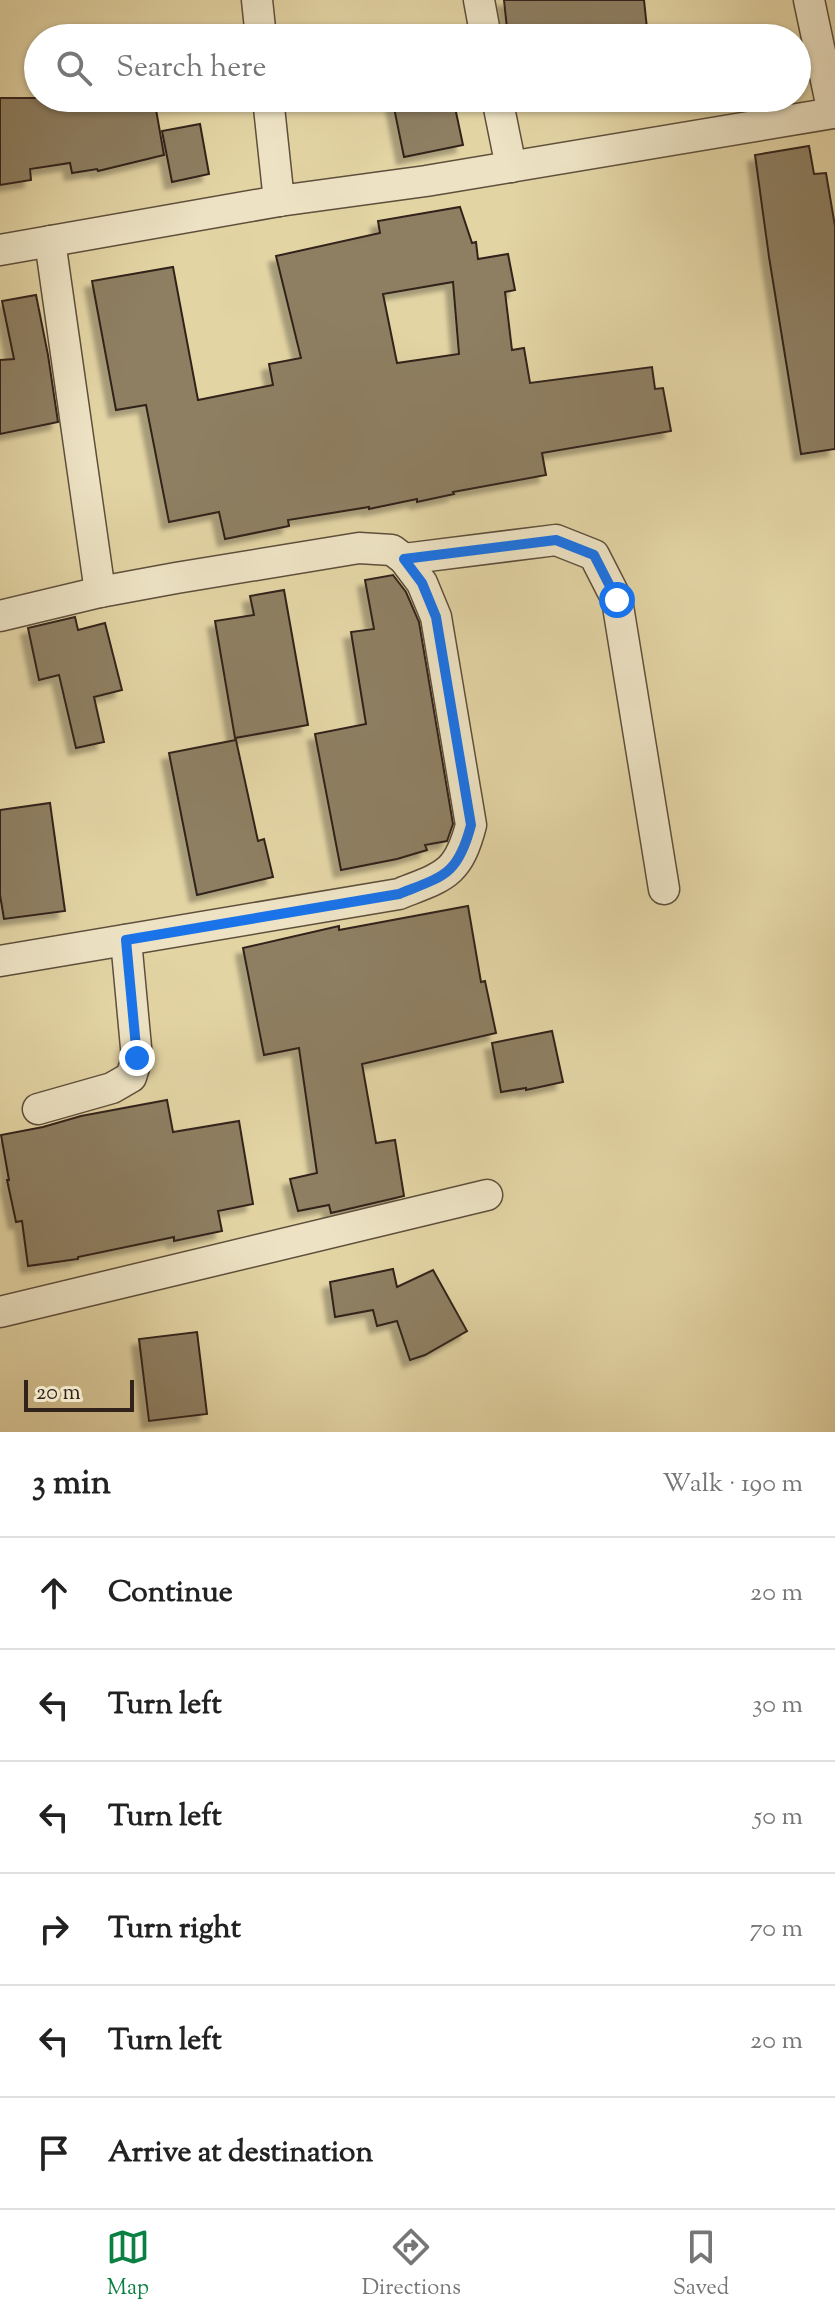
<!DOCTYPE html>
<meta charset="utf-8">
<style>
:root{--surface:#fff;--page:#f2f2f2;--text:#222;--muted:#767676;--line:#e0e0e0;--accent:#0b8043}
body{margin:0;font-family:"Sorts Mill Goudy",serif;background:var(--page);color:var(--text)}
.scale{position:absolute;left:24px;bottom:20px;width:110px;box-sizing:border-box;padding-left:8px;border:4px solid #32231a;border-top:0;font-size:22px;line-height:28px;white-space:nowrap;color:#32231a;-webkit-text-stroke:6px #ede3c4;paint-order:stroke}
.stop{position:absolute;width:24px;height:24px;margin:-18px;border:6px solid #1a73e8;border-radius:50%;background:#fff}
.stop.end{background:#1a73e8;border-color:#fff;box-shadow:0 2px 8px #0008}
.list{margin:0;padding:0;list-style:none}
h2{display:flex;justify-content:space-between;align-items:center;height:104px;margin:0;padding:0 32px;font-size:34px}
h2 small{font-size:26px;font-weight:400;color:var(--muted)}
.list li{display:grid;grid-template-columns:52px 1fr auto;gap:24px;align-items:center;box-sizing:border-box;height:112px;padding:0 32px;border-top:2px solid var(--line)}
.list b{display:block;font-size:30px;white-space:nowrap}
.list em{font-size:26px;font-style:normal;color:var(--muted)}
.icon{flex:none;width:44px;height:44px;fill:none;stroke:currentColor;stroke-width:2;stroke-linecap:round;stroke-linejoin:round}
.map{position:relative;flex:none;width:835px;height:1432px;overflow:hidden}
.search{position:absolute;background:var(--surface);box-shadow:0 2px 6px #0004;left:24px;right:24px;top:24px;height:88px;display:flex;align-items:center;gap:20px;box-sizing:border-box;padding:0 28px;border-radius:44px;color:var(--muted);font-size:30px}
.sheet{height:776px;background:var(--surface)}
nav{display:flex;justify-content:space-around;align-items:center;box-sizing:border-box;height:112px;border-top:2px solid var(--line);background:var(--surface);font-size:22px;color:var(--muted)}
nav a{display:grid;justify-items:center;gap:4px}
nav .on{color:var(--accent)}
.map>svg:first-child{display:block}
</style>
<div class="map">
<svg width="835" height="1432" viewBox="0 0 835 1432">
<defs>
<filter id="shadow"><feDropShadow dx="-7" dy="7" stdDeviation="2" flood-color="#0004"/></filter>
</defs>
<rect width="100%" height="100%" fill="#e3d4a4"/>
<filter id="stains"><feTurbulence type="fractalNoise" baseFrequency=".0025" numOctaves="4"/><feColorMatrix values="0 0 0 0 .2 0 0 0 0 .09 0 0 0 0 .02 0 0 0 .5 -.17"/></filter>
<radialGradient id="worn" r=".72"><stop offset=".6" stop-color="#630" stop-opacity="0"/><stop offset="1" stop-color="#630" stop-opacity=".3"/></radialGradient>
<g fill="#8e7f62" stroke="#32231a" stroke-width="2" fill-rule="evenodd" filter="url(#shadow)">
<polygon points="504,0 644,0 648,38 508,38"/>
<polygon points="0,98 154,98 164,155 98,171 97,169 72,173 70,163 30,169 31,180 0,185"/>
<polygon points="392,98 453,98 463,145 404,157"/>
<polygon points="200,124 209,174 172,182 162,131"/>
<polygon points="809,146 814,174 826,173 835,226 835,449 801,454 769,257 755,155"/>
<path d="M460,207L472,243L476,242L478,259L508,254L515,290L505,292L512,350L524,348L530,383L652,367L655,389L663,388L671,431L542,453L546,475L453,492L454,494L417,502V499L369,509V507L288,520L289,526L225,539L219,512L169,522L146,405L116,410L92,281L173,267L198,400L273,385L269,364L301,358L276,256L380,233L378,221ZM453,282L459,354L397,363L383,294Z"/>
<polygon points="36,295 48,355 58,422 0,434 0,360 14,359 2,301"/>
<polygon points="393,575 406,592 419,622 453,824 447,841 425,845 427,850 397,859 341,870 315,734 366,724 351,632 374,629 365,580"/>
<polygon points="284,590 308,725 235,738 215,621 254,615 250,596"/>
<polygon points="75,617 78,630 105,623 122,690 94,697 104,742 76,748 59,675 39,680 28,628"/>
<polygon points="236,740 258,841 264,839 273,877 197,895 169,753"/>
<polygon points="50,803 65,911 4,919 0,895 0,810"/>
<polygon points="468,906 481,982 485,981 496,1033 362,1064 376,1143 395,1140 404,1196 331,1213 329,1205 298,1211 290,1179 317,1173 299,1048 264,1055 243,948 339,926 339,930"/>
<polygon points="552,1031 563,1082 526,1090 526,1088 501,1092 492,1043"/>
<polygon points="167,1100 173,1132 239,1121 253,1204 218,1211 222,1231 174,1241 174,1237 78,1257 78,1259 28,1266 22,1221 16,1222 7,1180 9,1180 1,1135 43,1127 81,1116"/>
<polygon points="393,1269 397,1287 433,1270 467,1331 425,1355 410,1360 397,1321 377,1326 373,1310 335,1317 330,1282"/>
<polygon points="197,1332 207,1414 149,1421 139,1339"/>
</g>
<g fill="none" stroke-linecap="round" stroke-linejoin="round">
<defs>
<g id="street">
<polyline points="257,0 261,38"/>
<polyline points="479,0 486,38"/>
<polyline points="268,98 279,201"/>
<polyline points="497,98 511,167"/>
<polyline points="50,241 100,592"/>
<polyline points="0,250 279,201 426,181 833,113 809,0"/>
<polyline points="404,559 556,540 594,555 617,600 664,889"/>
<path d="M0,616L100,592L176,578L359,548L392,550L404,559L422,583L436,617L471,825C458,875 444,876 399,894L0,961"/>
<polyline points="38,1109 112,1088 131,1077 137,1058 126,940"/>
<polyline points="0,1312 487,1195"/>
</g>
</defs>
<use href="#street" stroke="#5e4f3c" stroke-width="33"/>
<use href="#street" stroke="#ede3c4" stroke-width="30"/>
</g>
<g fill="none" stroke-linecap="round" stroke-linejoin="round">
<path stroke="#1a73e8" stroke-width="10" d="M137,1058L126,940L399,894C444,876 458,875 471,825L436,617L422,583L404,559L556,540L594,555L617,600"/>
</g>
<rect width="100%" height="100%" filter="url(#stains)"/>
<rect width="100%" height="100%" fill="url(#worn)"/>
</svg>
<div class="scale">20 m</div>
<div class="stop" style="left:617px;top:600px"></div>
<div class="stop end" style="left:137px;top:1058px"></div>
<div class="search"><svg class="icon" aria-label="search" viewBox="0 0 24 24"><circle cx="10" cy="10" r="6"/><path d="M15 15l6 6"/></svg>Search here</div>
</div>
<section class="sheet">
<h2>3 min<small>Walk · 190 m</small></h2>
<ul class="list">
<li><svg class="icon" aria-label="ahead" viewBox="0 0 24 24"><path d="M12 20V5M6 11l6-6 6 6"/></svg><div><b>Continue</b></div><em>20 m</em></li>
<li><svg class="icon" aria-label="left" viewBox="0 0 24 24"><path d="M17 20v-9H6M10 6l-5 5 5 5"/></svg><div><b>Turn left</b></div><em>30 m</em></li>
<li><svg class="icon" aria-label="left" viewBox="0 0 24 24"><path d="M17 20v-9H6M10 6l-5 5 5 5"/></svg><div><b>Turn left</b></div><em>50 m</em></li>
<li><svg class="icon" aria-label="right" viewBox="0 0 24 24"><path d="M7 20v-9h11M14 6l5 5-5 5"/></svg><div><b>Turn right</b></div><em>70 m</em></li>
<li><svg class="icon" aria-label="left" viewBox="0 0 24 24"><path d="M17 20v-9H6M10 6l-5 5 5 5"/></svg><div><b>Turn left</b></div><em>20 m</em></li>
<li><svg class="icon" aria-label="arrive" viewBox="0 0 24 24"><path d="M6 21V4h12l-3 4 3 4H6"/></svg><div><b>Arrive at destination</b></div></li>
</ul>
</section>
<nav>
<a class="on"><svg class="icon" aria-label="map" viewBox="0 0 24 24"><path d="M3 6l6-2 6 2 6-2v14l-6 2-6-2-6 2zM9 4v14M15 6v14"/></svg>Map</a>
<a><svg class="icon" aria-label="directions" viewBox="0 0 24 24"><path d="M12 3l9 9-9 9-9-9zM9 14v-3h6M13 9l2 2-2 2"/></svg>Directions</a>
<a><svg class="icon" aria-label="saved" viewBox="0 0 24 24"><path d="M7 4h10v16l-5-4-5 4z"/></svg>Saved</a>
</nav>
